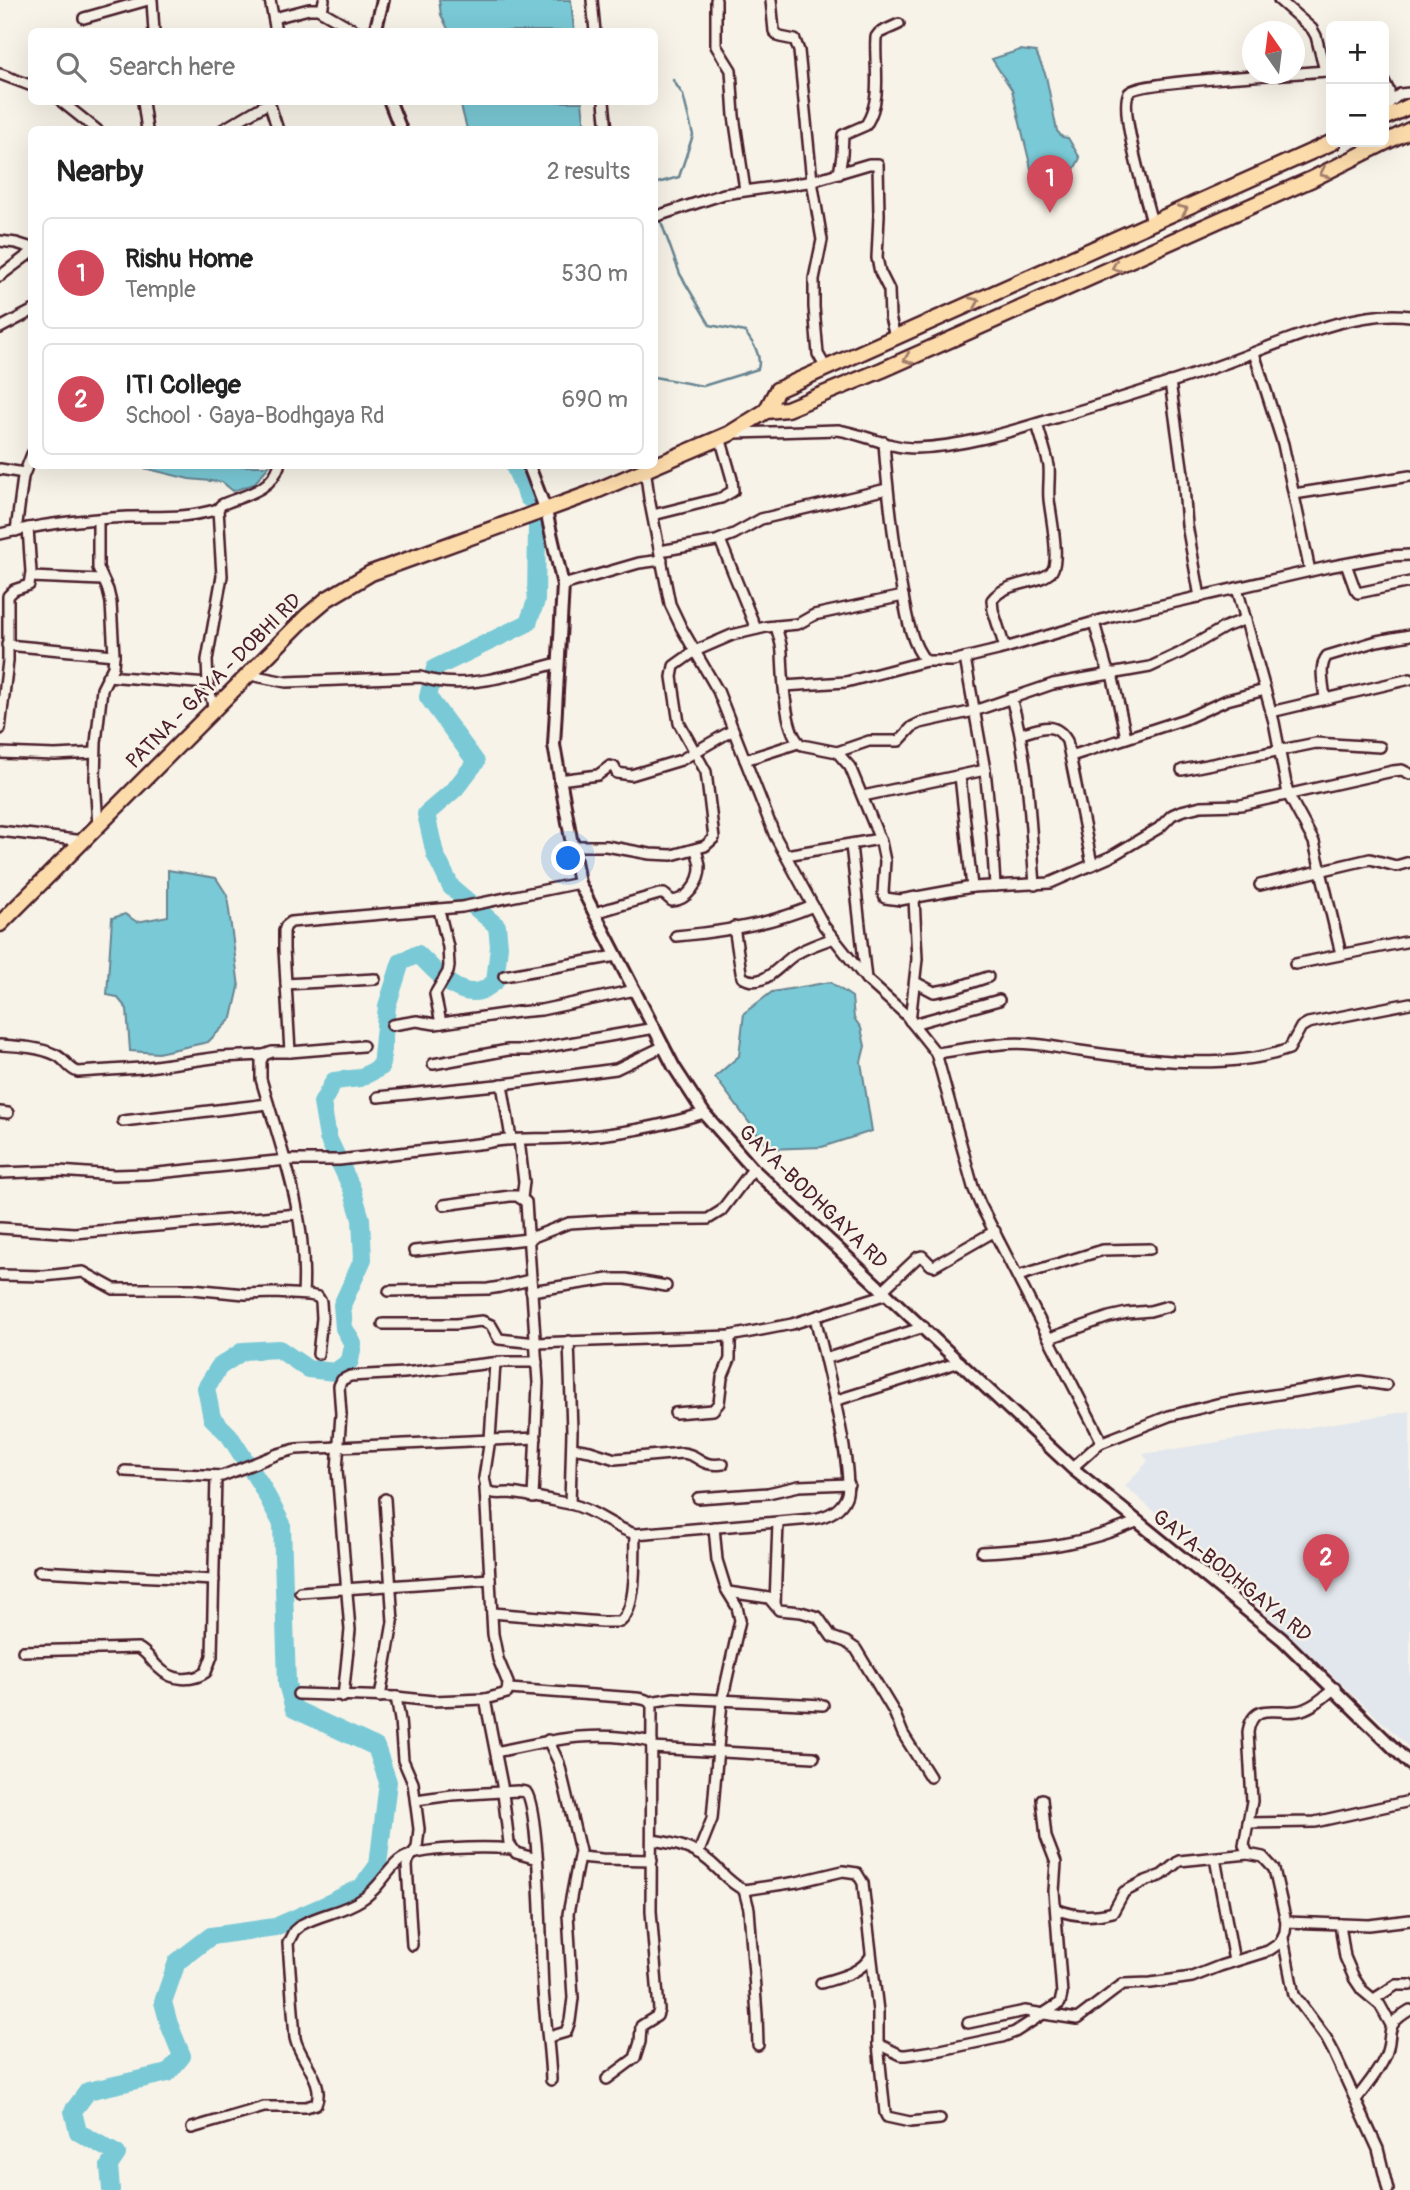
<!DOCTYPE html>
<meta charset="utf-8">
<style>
:root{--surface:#fff;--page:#f2f2f2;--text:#222;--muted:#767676;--line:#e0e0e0;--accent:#d1495b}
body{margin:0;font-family:Pangolin,sans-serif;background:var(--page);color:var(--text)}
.controls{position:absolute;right:21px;top:21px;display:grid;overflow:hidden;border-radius:10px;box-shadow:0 7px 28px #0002}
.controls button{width:63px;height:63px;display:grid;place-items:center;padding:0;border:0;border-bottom:2px solid var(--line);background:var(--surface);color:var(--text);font:35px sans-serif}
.compass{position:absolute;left:1242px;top:21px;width:63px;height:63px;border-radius:50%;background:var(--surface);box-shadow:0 7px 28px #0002;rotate:346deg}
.you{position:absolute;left:569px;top:859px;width:24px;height:24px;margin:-18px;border:5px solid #fff;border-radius:50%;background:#1a73e8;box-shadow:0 0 0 10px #1a73e833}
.badge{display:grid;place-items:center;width:46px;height:46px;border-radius:50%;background:var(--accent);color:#fff;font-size:23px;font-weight:700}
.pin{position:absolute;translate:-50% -58px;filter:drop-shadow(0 2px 4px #0008)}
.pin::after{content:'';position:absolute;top:37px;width:24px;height:21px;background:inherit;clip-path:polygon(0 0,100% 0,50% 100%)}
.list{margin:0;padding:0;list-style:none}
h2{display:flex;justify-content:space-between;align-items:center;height:91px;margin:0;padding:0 28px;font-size:30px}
h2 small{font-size:23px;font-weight:400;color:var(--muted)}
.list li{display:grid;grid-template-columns:46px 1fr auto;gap:21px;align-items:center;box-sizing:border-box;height:112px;margin:0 14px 14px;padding:0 14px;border:2px solid var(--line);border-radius:10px}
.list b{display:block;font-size:26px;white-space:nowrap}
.list p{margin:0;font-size:23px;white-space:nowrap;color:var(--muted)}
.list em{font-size:23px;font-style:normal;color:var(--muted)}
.icon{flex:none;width:38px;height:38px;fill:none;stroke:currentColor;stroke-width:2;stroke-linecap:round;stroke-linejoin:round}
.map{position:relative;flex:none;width:1410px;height:2190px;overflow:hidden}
.search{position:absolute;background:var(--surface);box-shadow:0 7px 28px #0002;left:28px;top:28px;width:630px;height:77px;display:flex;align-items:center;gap:18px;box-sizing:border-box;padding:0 24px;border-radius:10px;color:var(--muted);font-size:26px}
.panel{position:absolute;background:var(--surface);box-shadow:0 7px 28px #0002;left:28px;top:126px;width:630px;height:343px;border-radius:10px}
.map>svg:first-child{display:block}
</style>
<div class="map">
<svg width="1410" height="2190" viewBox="0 0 1410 2190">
<rect width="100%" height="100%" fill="#f7f3e8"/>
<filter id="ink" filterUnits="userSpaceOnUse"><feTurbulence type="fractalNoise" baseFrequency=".0143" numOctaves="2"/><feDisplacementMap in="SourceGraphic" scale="14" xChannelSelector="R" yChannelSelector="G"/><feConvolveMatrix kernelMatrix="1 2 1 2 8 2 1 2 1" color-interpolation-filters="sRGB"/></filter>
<g filter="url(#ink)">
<polygon fill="#e2e7ed" points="1410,1411 1410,1748 1202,1554 1125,1486 1148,1461 1143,1454"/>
<g fill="#7ac9d6" stroke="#678592" stroke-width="2">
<polygon points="439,0 571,0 574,31 449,31 441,15"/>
<polygon points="1020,50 1036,52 1046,76 1057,131 1062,137 1068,138 1080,158 1065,187 1037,193 1012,90 992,59"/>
<polygon points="460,102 582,102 585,129 467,129"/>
<polygon points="136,466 269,466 254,484 233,491 222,482 189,479"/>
<polygon points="168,870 216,878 227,895 239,987 232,1018 208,1042 158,1053 130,1051 127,1009 117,997 107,995 112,918 125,914 137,922 168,916"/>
<polygon points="830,982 852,997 854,1018 861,1028 865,1046 861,1062 872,1131 822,1147 769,1149 715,1077 739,1056 744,1013 772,992"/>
</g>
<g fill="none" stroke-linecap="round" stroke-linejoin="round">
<g stroke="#678592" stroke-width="2.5">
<polyline points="654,184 679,177 693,135 683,95 673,80"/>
<polyline points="654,203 658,213"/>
<path d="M654,377L703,386L758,369C762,355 753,343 745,332L710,325L680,274L660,219"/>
</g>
<g stroke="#7ac9d6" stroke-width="18">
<polyline points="514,466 528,498"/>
<path d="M111,2190L109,2166L117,2154L78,2132L73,2111L88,2091L168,2073L182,2056L169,2024L163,2002L177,1962L211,1936L275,1927L321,1907L362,1887L378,1865L388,1782L376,1747L294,1709L287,1684L282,1524L261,1485L229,1435L212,1418L206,1388L219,1367L243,1351L279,1349L308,1369L335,1372L350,1361L353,1344L344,1328L342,1305L363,1259L361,1219L352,1189L328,1138L322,1103L334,1081L360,1078L381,1067L387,1006L401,962L418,954C433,968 456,998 480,991C485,990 491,985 495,982L499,946L497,926L451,887L435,854L426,814L455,789L476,762L428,697L435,668L528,623L536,601L537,526"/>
</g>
<defs>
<g id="minor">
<polyline points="152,0 154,32"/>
<polyline points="270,0 276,32"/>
<polyline points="592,0 595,32"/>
<polyline points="716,0 716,46 731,70 734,116 745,190"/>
<polyline points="771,0 774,31 780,37 795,40 799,51 812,181 822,240 814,279 814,307 818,354 826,368"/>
<polyline points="1279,0 1312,29 1316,36 1325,71 1330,71"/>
<polyline points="322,11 324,0"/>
<polyline points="84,18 148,0"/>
<polyline points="274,18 309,9 318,9 358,32"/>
<polyline points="0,74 32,86"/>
<polyline points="1384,81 1389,91 1389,103 1384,108"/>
<polyline points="62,102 97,130"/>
<polyline points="143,102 147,130"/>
<polyline points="269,102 278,130"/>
<polyline points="604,102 607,130"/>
<polyline points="1389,103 1400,94 1410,93"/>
<polyline points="222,130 270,102"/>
<path d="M839,174L842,155L843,135L866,125C883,98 874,66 876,37L879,33L899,24"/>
<polyline points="654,217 724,194 808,182 869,164 878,164 879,215 877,258 880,272 889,290 890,317 895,337"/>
<path d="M1152,223C1147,201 1118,109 1129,93C1137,80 1300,74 1325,71"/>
<polyline points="0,241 16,243 32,248"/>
<polyline points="0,276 32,252"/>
<polyline points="0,328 32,311"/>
<polyline points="1254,353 1283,444 1310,571"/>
<polyline points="1170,382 1183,474 1187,525 1200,597"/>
<path d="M734,433L838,430C863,434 889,448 915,448C961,447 1010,432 1055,418C1112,401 1170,384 1226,363C1279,344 1354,308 1410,316"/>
<path d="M884,442C887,489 893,534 900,580C905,605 909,643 926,661H952L998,650L1115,616L1328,567L1387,556L1410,555"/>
<path d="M645,467L649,498L670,604L681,627L718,691L775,836L824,926L866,979L905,1014L936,1053C967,1049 1001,1041 1032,1044C1048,1045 1064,1049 1080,1051C1142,1060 1229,1071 1289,1049L1301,1027L1308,1023L1410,1003"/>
<polyline points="0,469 24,473"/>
<polyline points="1294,494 1410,476"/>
<polyline points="653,515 721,498 733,491 732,479 720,437"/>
<polyline points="98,520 98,568 108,590 111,603 114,655 113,667 102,689 96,743 95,779 98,826"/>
<polyline points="16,531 23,477 32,454"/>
<path d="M0,534C42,524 85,519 128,517C160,516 186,519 218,509"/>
<polyline points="720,540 756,629"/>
<polyline points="660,551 716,541 734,534 761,519 887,489"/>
<polyline points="1346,564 1355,589 1358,593 1410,582"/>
<polyline points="31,577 102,580"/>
<polyline points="563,585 639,563 662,560"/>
<polyline points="1237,588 1274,722 1288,794 1314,842 1341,954"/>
<polyline points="1094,622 1107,669 1112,674 1126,737"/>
<path d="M776,626C778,635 782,644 782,653C783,674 784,734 802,745L837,752L850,767L881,842L885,861L883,893L885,898L900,900L972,887L1050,883L1110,857L1159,828L1172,815L1181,811L1201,806L1241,805L1393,771L1402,770L1410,774"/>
<polyline points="7,645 114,655"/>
<path d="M1005,648L993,610L992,600C1006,581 1036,585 1050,573C1062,564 1050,513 1049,499C1048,488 1050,477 1049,466C1046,452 1041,438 1037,424"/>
<polyline points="965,658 985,770 992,836 995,886"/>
<path d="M250,675L286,682L420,677C425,678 430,680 436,681C473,688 522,672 558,663"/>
<polyline points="107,676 208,684"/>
<polyline points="784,686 846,682 926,661"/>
<path d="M1011,698C1029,758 1030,822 1035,885"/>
<path d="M1325,699C1324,685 1318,667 1327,656L1377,641L1410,635"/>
<path d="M214,710L208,684L207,660L222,576L218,509L221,505C243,495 270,492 279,466"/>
<polyline points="1271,712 1410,679"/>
<polyline points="0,729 8,661 8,596 14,590 29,585 31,572 28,528"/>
<path d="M1021,734C1040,728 1055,720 1067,741L1092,864"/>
<polyline points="837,752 869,741 899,741 912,727 920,723 974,711 1053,684 1150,667 1180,653 1225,627 1246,619"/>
<polyline points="0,753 55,755 95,753"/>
<polyline points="1071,756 1185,719 1227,700 1265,690"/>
<polyline points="745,760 798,743"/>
<polyline points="1182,770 1316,743 1380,747"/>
<polyline points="960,776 972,887"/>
<polyline points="559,780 598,775 610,766 614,767 617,773 631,775 681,760 733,730"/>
<polyline points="863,796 985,770"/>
<polyline points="0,831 84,841"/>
<polyline points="851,845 866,979"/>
<polyline points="572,846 606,846 650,854 672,855 705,846 714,838 706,772 679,723 672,677 674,666 695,651 732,635 766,627 798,624 814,615 903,596"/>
<polyline points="786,855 880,839"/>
<polyline points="1260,885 1370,859 1396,866 1410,862"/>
<polyline points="439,910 448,947 449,966 448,972 435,994 441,1023"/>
<path d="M594,913L659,894H664L672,901C687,900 700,883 700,867C700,861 697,855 696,849"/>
<path d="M734,927L741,972L742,977C764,991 780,963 796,954C807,947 821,943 833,938"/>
<path d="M676,936C722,932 771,924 813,906"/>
<polyline points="1295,964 1410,941"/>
<polyline points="504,976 616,956"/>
<polyline points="915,982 934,992 955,988 988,977"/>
<polyline points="286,984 375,979"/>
<polyline points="910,1021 917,959 914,898"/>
<polyline points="913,1024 999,1000"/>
<polyline points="392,1025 417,1021 435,1024 518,1012 541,1010 635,990"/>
<path d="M0,1045C17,1046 40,1047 56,1055C65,1059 68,1069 78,1072L141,1068L220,1057L264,1055"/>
<polyline points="290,1052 363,1046"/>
<polyline points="936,1053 973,1187 980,1204 1099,1436 1100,1443 1072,1468"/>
<polyline points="433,1064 508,1050 529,1050 655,1028"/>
<polyline points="502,1084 511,1138"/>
<polyline points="378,1097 496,1085 616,1069 664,1046"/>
<polyline points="0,1112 8,1113"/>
<polyline points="123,1121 268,1104"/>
<polyline points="519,1140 524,1182 522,1198"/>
<path d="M0,1173L59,1171L114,1175L148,1174L287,1160H339L486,1143C512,1137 539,1140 566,1138C612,1135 660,1127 704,1113"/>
<polyline points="444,1205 510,1196 517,1196 526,1202 538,1383 533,1498"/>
<polyline points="0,1228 74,1233 298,1214"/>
<polyline points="414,1251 528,1239 569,1223 618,1220 708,1219 721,1211 753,1169"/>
<polyline points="0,1275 44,1276 83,1272 114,1289 192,1289 245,1294 274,1293 309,1295 318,1297 321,1302 322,1318 318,1354"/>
<polyline points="1018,1276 1103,1250 1150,1249"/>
<polyline points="883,1290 918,1257 922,1256 931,1265 934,1266 995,1231"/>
<polyline points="389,1291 488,1289 500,1287 530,1280"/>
<polyline points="531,1291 608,1279 626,1279 666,1286"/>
<path d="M303,1294C308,1216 282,1152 261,1079V1061L264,1055L272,1052H290L284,949V931L286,926L291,922L462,907L579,883"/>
<polyline points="383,1324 456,1324 482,1321 491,1325 499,1339 536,1343 730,1336 792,1324 887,1294"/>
<polyline points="1050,1338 1109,1317 1127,1313 1150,1311 1168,1306"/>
<polyline points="569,1341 572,1431 570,1504"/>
<polyline points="825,1359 924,1327"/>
<path d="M495,1363L490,1439L484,1478L487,1491C495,1495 501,1493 509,1493C529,1495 550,1500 570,1504C594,1509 612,1527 635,1534L812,1519C826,1517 840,1512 846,1497C856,1474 822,1348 815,1317"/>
<polyline points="834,1401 960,1362"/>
<polyline points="675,1413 713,1410 719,1403 722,1378 730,1359 730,1336"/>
<polyline points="1100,1443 1169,1416 1217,1404 1360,1381 1386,1385"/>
<path d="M572,1448L590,1451L615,1459L682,1453C702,1455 698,1467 723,1464"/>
<polyline points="125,1471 222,1476 278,1454 296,1449 536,1438"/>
<polyline points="698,1498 768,1493 799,1486 849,1484"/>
<path d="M982,1552C1039,1549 1083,1545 1136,1522"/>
<polyline points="39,1571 214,1580"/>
<polyline points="300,1592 490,1579"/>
<polyline points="728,1592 769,1598 779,1610 801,1612 818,1617 832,1637 846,1642 856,1649 894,1712 903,1734 930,1777"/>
<polyline points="775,1604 778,1523"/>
<path d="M492,1613L602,1622H620C638,1608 634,1556 635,1534"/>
<path d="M23,1651L138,1648C148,1653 151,1661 159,1668C172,1681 192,1682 206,1672L212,1656L216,1476"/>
<path d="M509,1689L636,1698C643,1699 649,1699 652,1706L651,1911L659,2010L657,2016L641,2026L640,2042L635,2058L607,2079"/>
<polyline points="298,1694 396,1697 433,1701 485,1699 507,1693 508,1683 498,1659 493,1634 485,1488"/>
<polyline points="343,1697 350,1630 337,1470 341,1414 339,1386 342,1380 350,1376 404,1373 501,1362 537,1362"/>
<polyline points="380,1697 393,1622 385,1499"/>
<polyline points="396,1697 400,1720 403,1760 413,1783 419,1829 417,1848 408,1860 407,1866 412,1945"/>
<polyline points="485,1699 502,1785 509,1843 516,1853 537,1859"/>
<polyline points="650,1702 674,1698 823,1705"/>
<polyline points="548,1740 559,1763 580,1851 568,1914 573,1998 570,2021 566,2032 549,2037"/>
<polyline points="652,1748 814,1757"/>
<path d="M496,1752C553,1740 593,1729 652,1742"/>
<path d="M416,1800L452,1795L518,1791L526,1792C540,1808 541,1958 543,1989C545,2020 550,2050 551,2080"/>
<polyline points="1248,1823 1315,1822 1410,1801"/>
<path d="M652,1840C673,1843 693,1847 710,1862C722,1872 729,1883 744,1890L749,1909L757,2015L758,2045"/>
<polyline points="698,1854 712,1819 722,1701 740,1620 737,1607 726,1589 717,1560 714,1527"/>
<polyline points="580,1857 602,1859 652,1860"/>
<polyline points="1215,1858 1234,1961"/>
<polyline points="744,1890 797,1882 843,1871 857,1873 863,1883 864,1893 878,2011 878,2044 885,2113 887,2117 910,2122 940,2119"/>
<path d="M1056,1909C1074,1917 1093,1917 1113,1912L1124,1892L1143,1882L1162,1875L1179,1861L1248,1854"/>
<polyline points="1286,1922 1369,1925 1410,1920"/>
<polyline points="1340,1924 1345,1957 1354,1978 1362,1990 1380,2005 1391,2025"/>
<polyline points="1283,1938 1294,1995 1326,2038 1334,2053 1378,2149 1388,2190"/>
<path d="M821,1983C840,1977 860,1974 871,1956"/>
<polyline points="1374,1999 1396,1985 1410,1985"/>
<path d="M968,2023L1025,2011L1077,2019L1123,1984L1151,1983L1192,1977L1220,1966L1268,1951L1280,1943L1285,1932L1286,1922L1274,1869L1263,1857L1248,1854L1244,1845L1252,1801L1248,1732C1253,1701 1276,1714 1297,1711C1311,1709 1324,1697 1335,1688"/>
<polyline points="878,2044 901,2055 906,2055 941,2050 1002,2037 1015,2032 1060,2003 1062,1994 1054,1891 1056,1863 1046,1837 1042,1799"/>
<path d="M1356,2100C1366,2086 1378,2073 1385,2057C1395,2033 1381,2027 1410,2010"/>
<path d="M192,2128L264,2107H306L316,2104C326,2081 299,2059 295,2038L288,1943L294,1931L301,1925C320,1914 343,1912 361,1900C378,1890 385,1873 399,1861C415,1846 490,1847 512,1849"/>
</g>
<g id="tertiary">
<polyline points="375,32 383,0"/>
<polyline points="390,102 401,130"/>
<polyline points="529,466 546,511 563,585 554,745 579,883 674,1067 704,1113 753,1169 1072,1468 1282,1639 1410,1764"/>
</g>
<g id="primary">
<polyline points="1384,118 1410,106"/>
<polyline points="766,411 777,390 1333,142"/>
<polyline points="0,924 308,615 327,599 371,573 589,494 729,434 766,411 787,409 882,370 1312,179 1410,130"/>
</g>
</defs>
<use href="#minor" stroke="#4a1f2b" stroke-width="14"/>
<use href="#tertiary" stroke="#4a1f2b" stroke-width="16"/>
<use href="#primary" stroke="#4a1f2b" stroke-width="19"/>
<use href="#minor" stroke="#f7f3e8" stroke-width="9"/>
<use href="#tertiary" stroke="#f7f3e8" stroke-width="10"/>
<use href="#primary" stroke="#fddcac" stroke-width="14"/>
</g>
<defs><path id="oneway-chevron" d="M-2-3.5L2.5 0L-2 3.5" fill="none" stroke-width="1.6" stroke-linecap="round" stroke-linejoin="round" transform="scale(1.75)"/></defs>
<g stroke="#a47e6c">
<use href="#oneway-chevron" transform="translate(1324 173) rotate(155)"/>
<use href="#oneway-chevron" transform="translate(1183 210) rotate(-24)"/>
<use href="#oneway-chevron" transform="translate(1116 267) rotate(156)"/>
<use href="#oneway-chevron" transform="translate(975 302) rotate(-24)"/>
<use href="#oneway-chevron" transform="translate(908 359) rotate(157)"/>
</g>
</g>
<g text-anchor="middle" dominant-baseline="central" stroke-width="5" stroke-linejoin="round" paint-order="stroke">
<g font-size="21" fill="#4a1f2b" stroke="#f7f3e8">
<text transform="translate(214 681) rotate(-45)">PATNA - GAYA - DOBHI RD</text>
<text transform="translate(813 1197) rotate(44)">GAYA-BODHGAYA RD</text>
<text transform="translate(1232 1576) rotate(39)">GAYA-BODHGAYA RD</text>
</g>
</g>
</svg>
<div class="controls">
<button>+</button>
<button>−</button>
</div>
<svg class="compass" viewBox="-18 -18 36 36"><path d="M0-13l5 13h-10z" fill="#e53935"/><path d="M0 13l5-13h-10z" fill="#767676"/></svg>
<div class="you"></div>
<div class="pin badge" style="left:1050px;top:213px">1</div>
<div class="pin badge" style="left:1326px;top:1592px">2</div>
<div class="search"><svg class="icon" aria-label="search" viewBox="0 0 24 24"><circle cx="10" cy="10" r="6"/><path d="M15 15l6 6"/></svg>Search here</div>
<section class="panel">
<h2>Nearby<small>2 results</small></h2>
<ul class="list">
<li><span class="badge">1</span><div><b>Rishu Home</b><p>Temple</p></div><em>530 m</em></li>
<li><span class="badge">2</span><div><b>ITI College</b><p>School · Gaya-Bodhgaya Rd</p></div><em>690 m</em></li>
</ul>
</section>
</div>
